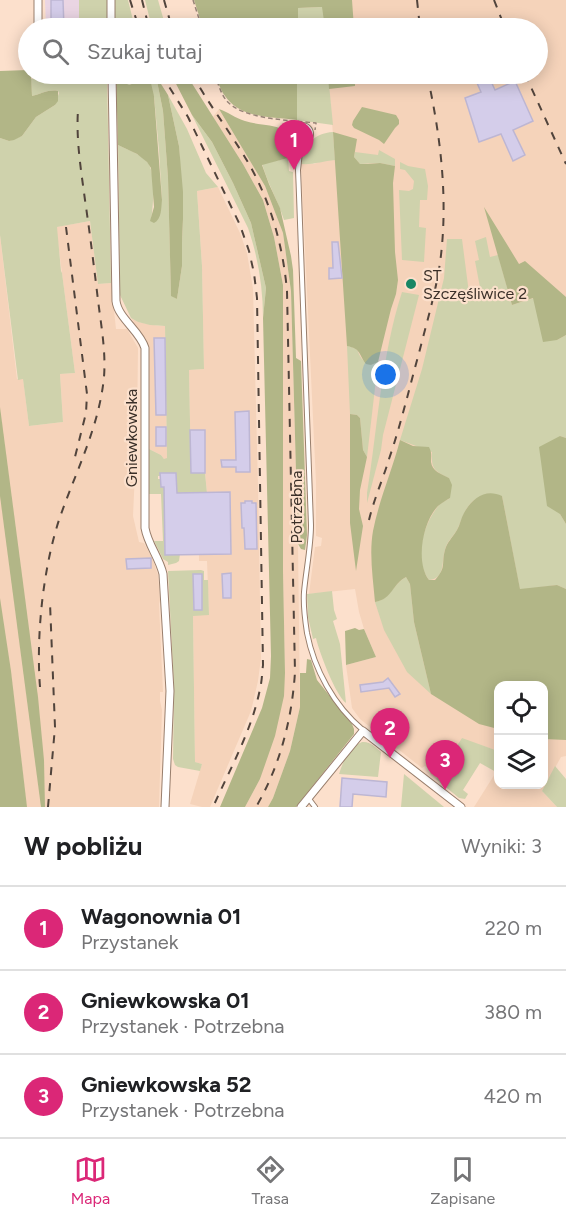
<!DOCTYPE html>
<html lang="pl">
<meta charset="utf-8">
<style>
:root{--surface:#fff;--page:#f2f2f2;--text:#202124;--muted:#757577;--line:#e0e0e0;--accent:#db2777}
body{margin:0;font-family:Figtree,sans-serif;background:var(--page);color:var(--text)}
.controls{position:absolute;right:18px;bottom:18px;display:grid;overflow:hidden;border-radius:12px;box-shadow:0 3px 15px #0003}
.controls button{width:54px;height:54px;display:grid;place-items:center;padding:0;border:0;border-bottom:2px solid var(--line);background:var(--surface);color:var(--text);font:30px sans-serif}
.you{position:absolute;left:386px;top:375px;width:21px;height:21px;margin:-15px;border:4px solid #fff;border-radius:50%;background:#1a73e8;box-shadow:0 0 0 9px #1a73e833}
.badge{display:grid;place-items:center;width:39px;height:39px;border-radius:50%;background:var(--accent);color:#fff;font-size:20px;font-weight:700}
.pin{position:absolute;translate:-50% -50px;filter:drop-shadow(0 2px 3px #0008)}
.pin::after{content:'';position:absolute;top:32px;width:21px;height:18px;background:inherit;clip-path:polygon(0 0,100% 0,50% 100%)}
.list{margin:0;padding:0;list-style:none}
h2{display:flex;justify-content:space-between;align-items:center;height:78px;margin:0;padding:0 24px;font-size:26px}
h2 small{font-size:20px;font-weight:400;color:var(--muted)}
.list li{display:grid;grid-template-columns:39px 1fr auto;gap:18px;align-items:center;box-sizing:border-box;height:84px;padding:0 24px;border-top:2px solid var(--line)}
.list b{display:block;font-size:22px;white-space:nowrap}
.list p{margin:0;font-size:20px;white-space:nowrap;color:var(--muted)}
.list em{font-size:20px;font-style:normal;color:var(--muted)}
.icon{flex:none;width:33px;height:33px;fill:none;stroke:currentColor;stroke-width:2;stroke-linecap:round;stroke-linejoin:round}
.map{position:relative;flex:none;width:566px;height:807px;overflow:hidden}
.search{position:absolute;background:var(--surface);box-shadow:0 3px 15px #0003;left:18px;right:18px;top:18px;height:66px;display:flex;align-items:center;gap:15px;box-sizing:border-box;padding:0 21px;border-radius:33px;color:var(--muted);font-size:22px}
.sheet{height:330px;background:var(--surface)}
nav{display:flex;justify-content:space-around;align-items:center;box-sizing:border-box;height:84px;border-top:2px solid var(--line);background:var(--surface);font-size:16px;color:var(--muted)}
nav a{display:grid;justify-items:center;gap:3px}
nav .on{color:var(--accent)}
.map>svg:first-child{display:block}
</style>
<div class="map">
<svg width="566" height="807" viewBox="0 0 566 807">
<rect width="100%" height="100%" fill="#fce0cc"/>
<polygon fill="#ead5e3" points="45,0 106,0 106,28 46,28"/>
<g fill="#f5d3ba">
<polygon points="321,0 566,0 566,756 561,757 542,791 557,807 474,807 498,769 498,784 544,784 544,686 498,686 498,751 462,739 436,779 430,774 430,769 425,766 422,768 360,719 352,708 346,665 376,657 364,629 359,612 355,589 309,594 315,547 321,546 322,538 316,536 316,482 301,164 314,164 322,161 335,159 328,74 538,74 538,28 325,28 322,7 320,7"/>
<polygon points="219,109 265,186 283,233 291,291 298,544 300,707 290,751 273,798 268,807 245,807 260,779 285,673 283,571 283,285 274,237 263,200 243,164 213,117"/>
<polygon points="218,187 240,233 247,253 253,289 258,487 261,658 258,681 251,711 210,807 202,807 190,804 202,764 195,762 193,615 209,614 207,561 199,561 198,493 207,492 205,473 191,473 189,370 204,369 202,266 197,191"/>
<polygon points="90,221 98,284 111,283 116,329 127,329 138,348 137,430 133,516 139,542 144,543 153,560 158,575 160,600 159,604 163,692 160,692 160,701 162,710 159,807 0,807 0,235 17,379 23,378 29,426 63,422 60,374 75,373 56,227"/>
<polygon points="131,318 138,322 159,326 165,326 167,459 164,459 161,455 149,449 149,348 147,341"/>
</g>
<g fill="#cfd2ac">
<rect x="79" y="0" width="29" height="28"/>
<polygon points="114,0 128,0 135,28 124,28 123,21 114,20"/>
<polygon points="145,0 158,0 166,28 152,28"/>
<polygon points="323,7 325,28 298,28 298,8"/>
<path d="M70,74H103L107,76L111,283L98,284L90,221L57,227L61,271L62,273L75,373L60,374L63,422L29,426L23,379L18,380L0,235V138L9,141L22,136L36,117L55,105L59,93L58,91C49,89 41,94 32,96L31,79L38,77L39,79L68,80Z"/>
<path d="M124,74H155L156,76L163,111L168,178L171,295L177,299L182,266V242L183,219L179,146L168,95L187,129L206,173L218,187L197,191L202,266L204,369L189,370L191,473H205L207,493H177L176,473H161L160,476H158V479H161V487H171L164,494L165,554H180L179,561L176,563L168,565V562L163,559L154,541H163L161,494H149V449L161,455L164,459L167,458L165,326L150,325L138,322L131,318L120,295L118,145C128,150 141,154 148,163C156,174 153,208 151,221L162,200L159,151L154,96L142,80L129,85H127Z"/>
<polygon points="297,74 328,74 333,125 297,120"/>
<path d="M192,115L212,142L233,183L251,223L266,288L263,318C263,287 258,257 248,228Z"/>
<path d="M333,132L335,160C323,161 313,165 301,164C304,145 314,133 333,132Z"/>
<polygon points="379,150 395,159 395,166 380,163 360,164 354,157 355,152 378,155"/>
<path d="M288,158L289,171L293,172L294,218L284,220C278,201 268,184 262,164Z"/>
<polygon points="400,162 408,166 425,169 428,186 427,200 420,200 419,227 426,228 424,262 402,260 399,190 409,191 413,189 414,181 405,170 400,169"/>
<path d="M486,237L490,257L498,255L512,305L534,298L557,340L566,335V438L560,436V514L566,524V589L557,585L520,590L502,496C495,497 484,495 478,498C466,503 462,520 457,530C453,537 447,541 445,550C441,562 446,578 429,580C414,561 422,528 436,509C439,504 445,501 450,498L449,478C434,471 431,468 432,452L400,440L422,369L444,278L447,239H462L470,301L482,298L475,261L479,260L475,241Z"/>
<path d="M402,292L419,295L383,435L381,450L367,503V493C378,426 381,357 402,292Z"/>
<path d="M347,346C362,349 355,351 363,360C365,362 369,363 371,365L378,362L367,457L363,450L360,418L357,415L350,414Z"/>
<polygon points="201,570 204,571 204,580 208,580 209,615 193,616 195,762 202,764 200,771 178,767 175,765 173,759 174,688 168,571"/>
<path d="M406,577L410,584L414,622L431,694L407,672L384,630L375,602C391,599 393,584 406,577Z"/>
<path d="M332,591L334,610L337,619L333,621L340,644L346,703C336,696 319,652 316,638L313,639L308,617L307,594Z"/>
<polygon points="462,738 498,751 498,769 496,772 480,763 463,790 468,794 465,799 459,798 436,779"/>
<path d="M362,742C370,741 375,747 381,752L378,777L339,774C343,761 349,748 362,742Z"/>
<polygon points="555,766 566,779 566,807 557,807 542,791"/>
<polygon points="404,774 444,807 401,807"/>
</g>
<g fill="#b2b687">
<polygon points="194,0 352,0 354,28 325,28 322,7 298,8 298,28 203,28"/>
<path d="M28,70V74H31L32,96C41,94 49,89 58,91V101L55,105L36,117L22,136L14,140L9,141L0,138V71Z"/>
<path d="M116,74H124L127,84L129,85L142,80L150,79L154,96L162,200C161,208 162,219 154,223L150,221L154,207L151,168L147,162L137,154L118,145Z"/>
<polygon points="171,74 186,74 243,164 263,200 274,237 283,285 283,571 285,673 284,696 275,736 260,779 245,807 220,807 262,708 270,678 271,656 263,318 266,288 251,223 233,183 212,142 192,115"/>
<path d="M256,74H297V120C263,116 229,119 217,79L255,82Z"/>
<polygon points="328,74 355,74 355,86 329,89"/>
<polygon points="156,76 168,95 179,146 183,192 183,219 182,242 182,266 177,299 171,296 168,178 163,111"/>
<polygon points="362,107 396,115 399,120 399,124 395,128 384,144 379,140 354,128 352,125 353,121"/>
<path d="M219,109C228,112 235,118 245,121C272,129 293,119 295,157L288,158L262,165L269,184L280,208L291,256L293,270L296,358L301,361L307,535L305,550L301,549L298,544L291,291L283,233L265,186Z"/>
<path d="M333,132L357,139L354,157L360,164H368L380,163L395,166L393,183L395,252L398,280L396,294L391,309L378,362L371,365L366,364C358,353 361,349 347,346Z"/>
<polygon points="484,207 519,264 525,261 566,297 566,335 557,340 543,342 533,298 512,305"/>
<polygon points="0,407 38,697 44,760 45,807 41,807 0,496"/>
<polygon points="350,414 357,415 360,418 363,450 367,457 360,490 359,509 363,526 356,571 350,523"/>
<polygon points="560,436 566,438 566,524 560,514 547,506 539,447"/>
<path d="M400,440L413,446L429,447C432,453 431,455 431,462C432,471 441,474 449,478L452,485L450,498C446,500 442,503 438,506C423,521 415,562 429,580H435C447,567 441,564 445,550C447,542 453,537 457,530C460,525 461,518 464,513C472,498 486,488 502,496L520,589L557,585L566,589V740L544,739V686H498V729L479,724L431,694L414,622L410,584L406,577C392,584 393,599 375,602C373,578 369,554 373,531C379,500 392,471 400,440Z"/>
<polygon points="0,598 11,671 27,807 0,807"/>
<polygon points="355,628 359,630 364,629 376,657 346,665 345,631"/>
<polygon points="307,659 311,660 317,680 352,724 354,729 354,734 296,807 268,807 273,798 290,751 300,707 300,673 306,673"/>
</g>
<g fill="#d4cdea" stroke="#bdb6d3" stroke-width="1.5">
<polygon points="51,0 63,0 64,28 51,28"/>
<polygon points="473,74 502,74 490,79 495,90 515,81 533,121 513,130 525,155 513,161 501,134 479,142 465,98 481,92"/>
<polygon points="332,242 338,242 342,278 329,279 329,268 333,268"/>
<polygon points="154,338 165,338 166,415 156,415"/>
<polygon points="249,411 250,472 236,472 236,467 222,467 221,460 236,460 235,412"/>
<rect x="156" y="427" width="10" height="19"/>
<polygon points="190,430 205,430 205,473 191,473"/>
<polygon points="160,473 176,473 177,493 230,492 231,554 165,555 164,487 161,487"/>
<polygon points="245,501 252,501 252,503 256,503 257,549 245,549 244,528 242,528 241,503 245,503"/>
<polygon points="151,558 151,568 127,569 126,559"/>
<polygon points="231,573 231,598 223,598 222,574"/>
<polygon points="193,574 202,574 202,610 194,610"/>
<polygon points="388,678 400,694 395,697 389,688 361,692 360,685 383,682"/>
<polygon points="342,778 387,782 386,797 353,794 352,807 340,807"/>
</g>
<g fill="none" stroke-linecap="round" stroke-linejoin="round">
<defs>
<g id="lane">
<circle cx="302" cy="134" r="9"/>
<path d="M301,143L298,170C303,288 307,406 311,525C311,547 306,570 304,592C303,606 305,620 307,633C314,669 334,706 363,730"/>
<polyline points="309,799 315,807"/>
</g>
<g id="street">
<polyline points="38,0 38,28"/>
<polyline points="111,0 111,28"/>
<path d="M112,74L116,301C118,318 140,331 145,348V528C148,545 159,557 163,574L170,691L165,807"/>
<polyline points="301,807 363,731 461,807"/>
</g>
</defs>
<use href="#lane" stroke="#987e6c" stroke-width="6"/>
<use href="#street" stroke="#987e6c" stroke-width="9"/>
<g stroke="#978477" stroke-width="1.5" stroke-dasharray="4.5 3" stroke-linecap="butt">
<polyline points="193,0 202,28"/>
<path d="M215,74C218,83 220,92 226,100C242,120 291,120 316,123L315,130"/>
</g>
<use href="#lane" stroke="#fff" stroke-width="4"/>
<use href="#street" stroke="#fff" stroke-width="7"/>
<g stroke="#51443c" stroke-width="2" stroke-dasharray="8 8" stroke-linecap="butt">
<polyline points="130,0 139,28"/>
<polyline points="142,0 149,28"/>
<polyline points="164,0 172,28"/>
<polyline points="417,0 420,28"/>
<polyline points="494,0 505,28"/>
<path d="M161,74L188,117L240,225L249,251L254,273L257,298L263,665C262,673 262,681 260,689C252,730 230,769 213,807"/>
<path d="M192,74C209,105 231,133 249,164C271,203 283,246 287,291L295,672C292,719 280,766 256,807"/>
<polyline points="525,74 566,164"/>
<polyline points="66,227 87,394 86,413 75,457"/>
<path d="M369,520C374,499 383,479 389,459C401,424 409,389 419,353C427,321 437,289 441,255C448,194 440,133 427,74"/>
<path d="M40,687C36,636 43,569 59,520C75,473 99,428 104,377C106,351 101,325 98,300C94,267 90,234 85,200C81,170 76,140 78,110"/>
<polyline points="48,807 55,727 50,603"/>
</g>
</g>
<circle fill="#188664" stroke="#fce0cc" stroke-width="2" cx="411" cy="284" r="6"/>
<g text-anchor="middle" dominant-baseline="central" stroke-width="4.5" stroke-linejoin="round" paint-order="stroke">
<g font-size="16" fill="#3b3029" stroke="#fce0cc" text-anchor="start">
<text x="423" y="275">ST<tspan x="423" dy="18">Szczęśliwice 2</tspan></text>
</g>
<g font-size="16" fill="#3b3029" stroke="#fce0cc">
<text transform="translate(131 438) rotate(-90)">Gniewkowska</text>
<text transform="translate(296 507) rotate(-90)">Potrzebna</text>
</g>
</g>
</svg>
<div class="controls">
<button><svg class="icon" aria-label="locate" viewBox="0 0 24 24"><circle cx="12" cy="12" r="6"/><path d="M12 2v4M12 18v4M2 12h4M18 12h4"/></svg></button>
<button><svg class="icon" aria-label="layers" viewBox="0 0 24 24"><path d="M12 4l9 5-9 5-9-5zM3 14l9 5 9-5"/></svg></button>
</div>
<div class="you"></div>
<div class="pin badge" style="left:294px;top:170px">1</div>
<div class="pin badge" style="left:390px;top:758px">2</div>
<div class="pin badge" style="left:445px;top:790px">3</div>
<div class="search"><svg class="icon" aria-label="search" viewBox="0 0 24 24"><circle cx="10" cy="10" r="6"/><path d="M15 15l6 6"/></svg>Szukaj tutaj</div>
</div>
<section class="sheet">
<h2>W pobliżu<small>Wyniki: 3</small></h2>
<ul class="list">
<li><span class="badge">1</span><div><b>Wagonownia 01</b><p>Przystanek</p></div><em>220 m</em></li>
<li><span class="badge">2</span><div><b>Gniewkowska 01</b><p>Przystanek · Potrzebna</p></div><em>380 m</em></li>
<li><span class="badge">3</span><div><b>Gniewkowska 52</b><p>Przystanek · Potrzebna</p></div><em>420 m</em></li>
</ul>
</section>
<nav>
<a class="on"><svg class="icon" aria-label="map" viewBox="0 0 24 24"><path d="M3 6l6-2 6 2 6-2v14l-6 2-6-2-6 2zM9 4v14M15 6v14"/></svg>Mapa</a>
<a><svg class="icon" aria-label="directions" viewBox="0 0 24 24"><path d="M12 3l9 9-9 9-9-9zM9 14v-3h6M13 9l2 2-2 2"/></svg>Trasa</a>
<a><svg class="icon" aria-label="saved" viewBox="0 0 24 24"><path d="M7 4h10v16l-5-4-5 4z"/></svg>Zapisane</a>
</nav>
